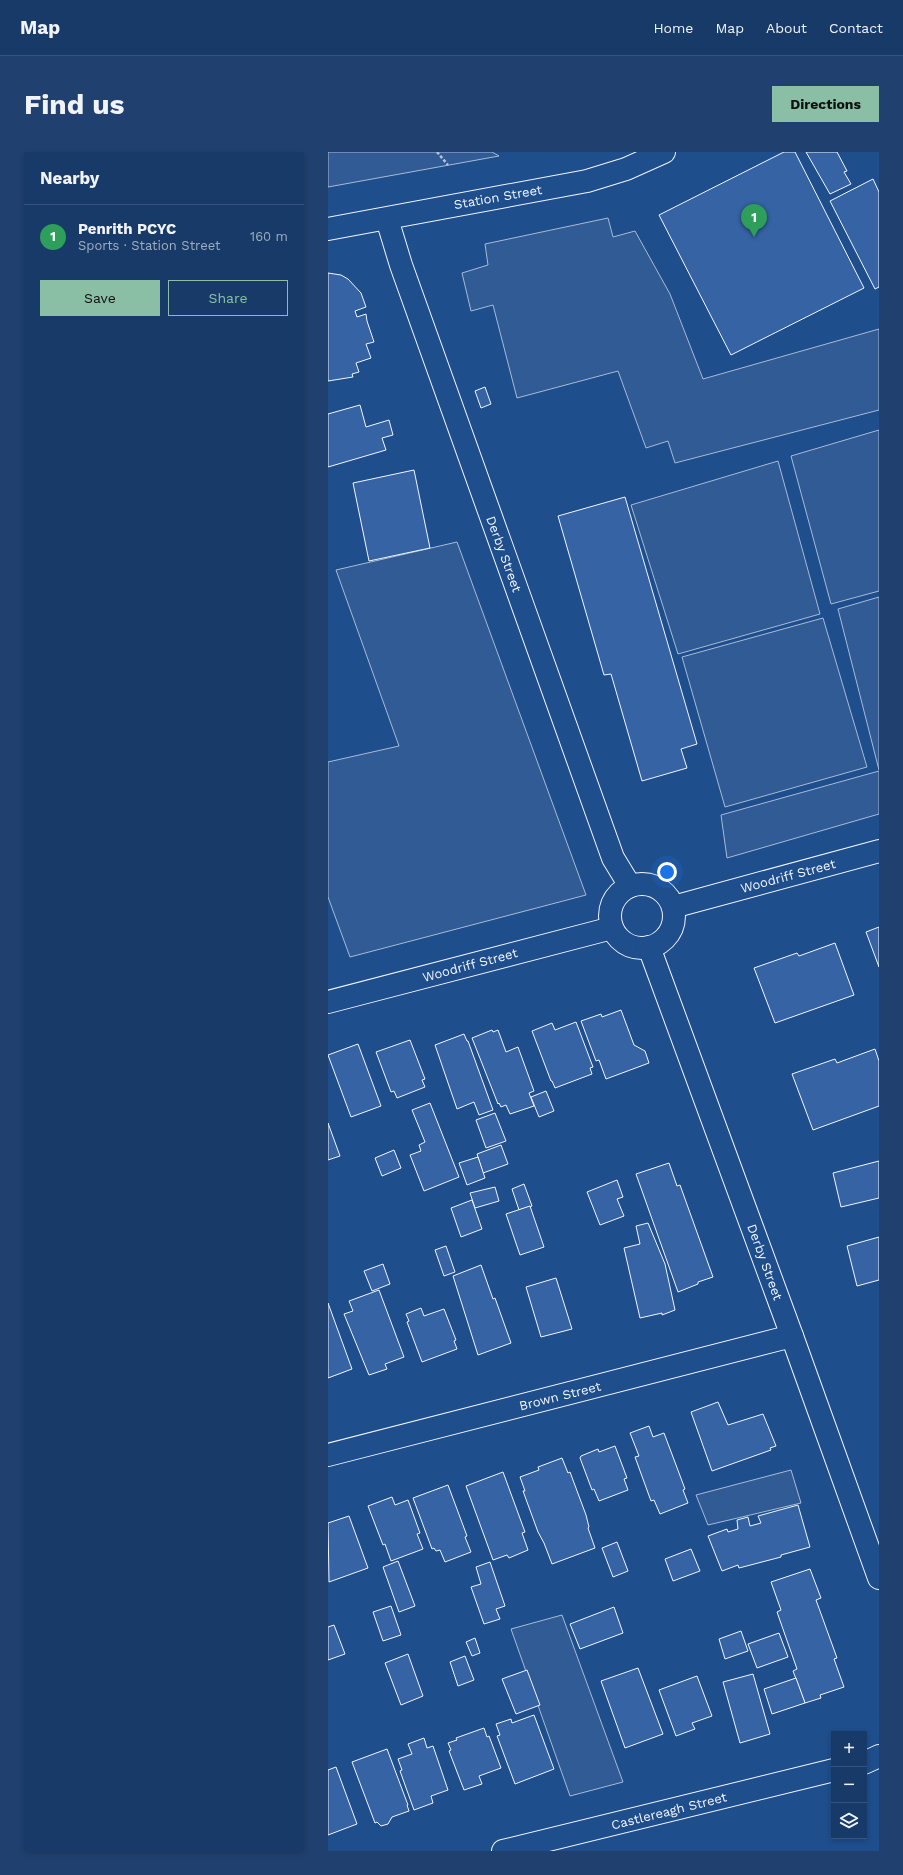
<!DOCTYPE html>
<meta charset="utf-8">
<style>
:root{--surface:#173a69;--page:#20416f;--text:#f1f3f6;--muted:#9eadc0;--line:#36547d;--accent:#8abfa5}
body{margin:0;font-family:"Work Sans",sans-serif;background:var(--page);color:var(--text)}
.controls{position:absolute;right:12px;bottom:12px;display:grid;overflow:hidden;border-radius:0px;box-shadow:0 2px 6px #0003}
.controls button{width:36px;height:36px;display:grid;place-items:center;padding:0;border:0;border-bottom:1px solid var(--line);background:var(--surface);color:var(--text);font:20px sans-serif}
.you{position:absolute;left:339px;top:720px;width:14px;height:14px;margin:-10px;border:3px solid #fff;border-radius:50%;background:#1a73e8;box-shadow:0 0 0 6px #1a73e833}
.badge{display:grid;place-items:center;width:26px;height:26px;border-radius:50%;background:var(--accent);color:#fff;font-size:13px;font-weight:700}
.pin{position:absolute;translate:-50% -33px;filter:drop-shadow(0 1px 2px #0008)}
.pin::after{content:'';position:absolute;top:21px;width:14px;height:12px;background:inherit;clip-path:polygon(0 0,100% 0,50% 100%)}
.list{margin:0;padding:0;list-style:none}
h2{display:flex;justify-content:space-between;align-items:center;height:52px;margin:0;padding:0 16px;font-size:17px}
h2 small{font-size:13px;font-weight:400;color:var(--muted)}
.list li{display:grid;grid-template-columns:26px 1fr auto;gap:12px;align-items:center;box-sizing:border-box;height:64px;padding:0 16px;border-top:1px solid var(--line)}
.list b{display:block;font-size:15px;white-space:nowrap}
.list p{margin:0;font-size:13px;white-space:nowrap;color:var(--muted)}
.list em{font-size:13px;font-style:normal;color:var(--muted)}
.actions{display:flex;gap:8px;padding:12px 16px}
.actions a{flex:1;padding:9px 0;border:1px solid var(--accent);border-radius:0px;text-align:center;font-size:14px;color:var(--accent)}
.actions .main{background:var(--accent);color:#111}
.icon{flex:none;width:22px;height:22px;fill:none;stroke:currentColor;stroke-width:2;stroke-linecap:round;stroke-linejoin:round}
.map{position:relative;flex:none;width:551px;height:1699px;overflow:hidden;border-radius:0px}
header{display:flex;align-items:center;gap:24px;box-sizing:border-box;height:56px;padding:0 20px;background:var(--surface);border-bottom:1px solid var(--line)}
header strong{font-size:19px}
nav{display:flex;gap:22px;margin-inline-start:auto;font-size:14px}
.intro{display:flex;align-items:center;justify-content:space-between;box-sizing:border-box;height:96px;padding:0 24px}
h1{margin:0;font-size:28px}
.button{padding:10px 18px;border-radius:0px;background:var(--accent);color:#111;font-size:14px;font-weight:700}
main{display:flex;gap:24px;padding:0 24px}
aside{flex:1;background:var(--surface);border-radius:0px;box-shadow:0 2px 6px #0003}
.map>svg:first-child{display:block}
</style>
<header>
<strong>Map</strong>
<nav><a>Home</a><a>Map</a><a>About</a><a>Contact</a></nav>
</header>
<div class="intro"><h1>Find us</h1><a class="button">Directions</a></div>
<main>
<aside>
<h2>Nearby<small></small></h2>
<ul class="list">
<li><span class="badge" style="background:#2e9e5b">1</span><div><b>Penrith PCYC</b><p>Sports · Station Street</p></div><em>160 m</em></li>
</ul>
<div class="actions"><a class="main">Save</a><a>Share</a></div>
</aside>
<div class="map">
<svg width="551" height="1699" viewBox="0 0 551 1699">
<rect width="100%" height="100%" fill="#1f4e8c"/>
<g fill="#305b95" stroke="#a8bbd7">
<polygon points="0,0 164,0 171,4 0,35"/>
<polygon points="280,66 285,85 307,79 342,142 375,227 551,177 551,258 347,311 340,289 318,296 290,219 189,246 165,153 143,159 134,121 160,113 157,92"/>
<polygon points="551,278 551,439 503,452 463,304"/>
<polygon points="450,309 492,462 350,502 303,353"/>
<polygon points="129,390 258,743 22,805 0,745 0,610 71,594 8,418"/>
<polygon points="551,445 551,618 510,457"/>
<polygon points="495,466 539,615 397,655 354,505"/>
<polygon points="551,619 551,662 399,706 393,663"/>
<polygon points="463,1318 473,1351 380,1373 368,1343"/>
<polygon points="234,1463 295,1630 242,1644 183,1477"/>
</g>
<g fill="#3563a3" stroke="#f2f6ff">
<polygon points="456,0 467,0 536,136 403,203 331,63"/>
<polygon points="478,0 509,0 519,19 516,20 523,32 502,42"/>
<polygon points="545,27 551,40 551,135 547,137 502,49"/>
<polygon points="0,121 13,123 20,127 33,141 38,155 27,159 29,165 38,162 39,169 46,190 38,192 43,206 28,211 31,220 24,222 25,225 0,229"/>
<polygon points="157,235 163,252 153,256 147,239"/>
<polygon points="32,253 38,275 61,268 65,283 54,286 58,298 0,315 0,262"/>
<polygon points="86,318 102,396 41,409 25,331"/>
<polygon points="297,345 369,592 353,597 359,616 314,629 283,522 276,523 230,364"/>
<polygon points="551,775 551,815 538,780"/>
<polygon points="507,791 526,843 447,871 426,816 469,801 471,804"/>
<polygon points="293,858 306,893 317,899 321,911 278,927 271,908 268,909 253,869 273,862 274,865"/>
<polygon points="248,870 265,915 262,916 264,922 227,936 224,929 223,929 204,879 224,871 227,878"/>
<polygon points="164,878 165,880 170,878 178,900 190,895 206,939 201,941 206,954 182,962 178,953 173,955 171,951 170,952 144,886"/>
<polygon points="136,882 139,889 140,889 165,958 151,963 146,950 129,957 107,893"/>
<polygon points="82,888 97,927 94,928 97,935 69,946 66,939 63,940 48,900"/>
<polygon points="30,892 53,954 23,965 0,903"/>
<polygon points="547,897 551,909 551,954 485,978 464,922 507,907 509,911"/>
<polygon points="218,939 226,959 211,965 203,945"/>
<polygon points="102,951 131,1025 96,1039 82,1003 93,999 91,993 97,990 84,958"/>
<polygon points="167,961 178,989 158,996 148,968"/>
<polygon points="0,971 12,1004 0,1008"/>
<polygon points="173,993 180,1012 155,1021 149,1002"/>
<polygon points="66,998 73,1016 54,1024 47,1006"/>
<polygon points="150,1005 157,1026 139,1033 131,1011"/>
<polygon points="551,1009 551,1046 513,1055 505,1021"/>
<polygon points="341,1011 349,1034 352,1033 385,1125 370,1130 370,1132 350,1140 308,1022"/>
<polygon points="289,1028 295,1045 289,1047 296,1064 272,1073 259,1040"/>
<polygon points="196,1032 204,1054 191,1058 184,1037"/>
<polygon points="167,1035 171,1049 147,1056 142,1041"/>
<polygon points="144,1048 154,1077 133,1085 123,1056"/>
<polygon points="202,1054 216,1095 192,1103 178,1062"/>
<polygon points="320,1071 337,1112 347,1158 334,1163 334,1161 312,1166 296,1096 312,1092 308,1074"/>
<polygon points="551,1085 551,1128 529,1134 519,1094"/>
<polygon points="118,1094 127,1120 116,1124 107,1098"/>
<polygon points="55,1112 62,1132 44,1139 36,1119"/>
<polygon points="153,1113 165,1147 167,1146 183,1191 150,1203 125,1124"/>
<polygon points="228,1126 244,1177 213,1185 198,1135"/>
<polygon points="51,1138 76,1205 57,1212 59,1217 41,1223 16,1162 25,1159 21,1149"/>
<polygon points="0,1151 24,1217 0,1226"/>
<polygon points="93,1156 96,1164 116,1157 128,1188 126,1189 129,1197 94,1210 79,1170 81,1169 78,1162"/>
<polygon points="390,1250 400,1273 435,1262 448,1294 442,1296 443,1298 384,1319 363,1260"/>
<polygon points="321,1274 325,1285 336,1281 357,1337 355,1338 360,1351 332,1362 326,1348 323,1349 307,1305 311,1304 302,1281"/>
<polygon points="287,1294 299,1326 296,1327 300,1338 271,1349 266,1337 264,1338 252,1306 253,1304 270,1297 271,1300"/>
<polygon points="234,1306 240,1321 242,1320 258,1363 261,1375 260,1376 267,1396 224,1412 216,1391 210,1380 195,1339 197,1339 192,1325 211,1318 210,1315"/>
<polygon points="175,1320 197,1380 194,1381 200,1398 181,1406 179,1403 165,1408 138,1334"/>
<polygon points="120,1333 139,1384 137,1385 143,1400 117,1410 112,1398 108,1399 106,1396 104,1397 85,1346"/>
<polygon points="64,1345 67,1353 80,1348 92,1381 89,1382 95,1397 63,1409 57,1392 55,1393 40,1354"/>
<polygon points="470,1353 482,1395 453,1403 453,1405 411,1416 410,1413 394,1419 380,1384 399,1377 400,1380 410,1377 409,1368 420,1365 422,1374 433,1371 430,1364"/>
<polygon points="21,1364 40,1416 1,1430 0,1371"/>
<polygon points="289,1390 300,1419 285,1425 274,1396"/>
<polygon points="363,1397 372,1419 345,1429 337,1407"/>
<polygon points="70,1409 87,1454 71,1460 55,1415"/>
<polygon points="162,1410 177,1454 168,1457 172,1467 156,1472 143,1435 153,1432 148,1415"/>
<polygon points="482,1417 493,1446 488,1448 509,1506 506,1507 516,1535 492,1543 493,1546 477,1551 465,1519 469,1517 449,1460 453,1458 443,1430"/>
<polygon points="63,1454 73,1483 55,1489 45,1460"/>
<polygon points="286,1455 295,1481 252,1497 242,1472"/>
<polygon points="6,1473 17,1502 0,1508 0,1475"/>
<polygon points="413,1479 420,1499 397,1507 391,1487"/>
<polygon points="451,1481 460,1505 429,1516 420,1492"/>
<polygon points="147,1486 152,1501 144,1504 138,1490"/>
<polygon points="80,1502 95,1544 73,1553 57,1511"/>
<polygon points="137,1504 146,1528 130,1534 122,1510"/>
<polygon points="310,1516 335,1582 297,1596 273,1529"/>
<polygon points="199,1518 212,1553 188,1562 174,1527"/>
<polygon points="425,1522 442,1582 412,1591 395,1530"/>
<polygon points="369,1524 384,1564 364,1571 367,1577 348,1584 331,1538"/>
<polygon points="468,1526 477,1551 444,1562 436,1537"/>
<polygon points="206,1563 226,1617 187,1632 169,1584 172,1583 168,1572 183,1567 184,1571"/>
<polygon points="156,1576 159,1585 161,1584 173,1616 151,1624 154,1632 136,1638 121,1599 123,1598 120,1591 129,1588 128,1586"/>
<polygon points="96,1586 99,1596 105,1594 120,1638 103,1644 105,1651 86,1658 72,1619 74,1618 70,1607 84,1602 80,1592"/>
<polygon points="59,1597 80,1653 79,1653 81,1659 64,1665 60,1672 53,1674 49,1670 47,1671 24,1610"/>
<polygon points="8,1615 29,1672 0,1683 0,1618"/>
</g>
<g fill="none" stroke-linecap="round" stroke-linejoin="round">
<defs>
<g id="street">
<polyline points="0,1303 464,1184"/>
<polyline points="536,1611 551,1604"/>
<polyline points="175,1699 506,1618"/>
</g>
<g id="secondary">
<polyline points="59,67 73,113 285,706 302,734"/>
<polyline points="0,77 259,29 298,17 336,0"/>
<circle cx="314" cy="764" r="32"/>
<polyline points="345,755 551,699"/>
<polyline points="321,795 464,1184 551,1426"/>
<polyline points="0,850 284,776"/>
</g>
</defs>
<use href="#street" stroke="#f2f6ff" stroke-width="24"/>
<use href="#secondary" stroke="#f2f6ff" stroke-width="24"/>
<polyline stroke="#b3c4dc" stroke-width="2.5" stroke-dasharray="3 2" stroke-linecap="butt" points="109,0 120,13"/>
<use href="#street" stroke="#1f4e8c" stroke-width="22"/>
<use href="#secondary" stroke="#1f4e8c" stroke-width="22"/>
</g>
<g text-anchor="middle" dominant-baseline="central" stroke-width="3" stroke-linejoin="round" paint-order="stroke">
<g font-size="13" fill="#f2f6ff" stroke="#1f4e8c">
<text transform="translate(170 45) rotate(-10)">Station Street</text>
<text transform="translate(176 402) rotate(70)">Derby Street</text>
<text transform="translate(460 724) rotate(-15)">Woodriff Street</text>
<text transform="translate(142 813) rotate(-15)">Woodriff Street</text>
<text transform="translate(437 1110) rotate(70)">Derby Street</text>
<text transform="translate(232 1244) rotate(-14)">Brown Street</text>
<text transform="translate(341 1659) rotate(-14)">Castlereagh Street</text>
</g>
</g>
</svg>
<div class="controls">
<button>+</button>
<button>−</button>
<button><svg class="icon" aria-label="layers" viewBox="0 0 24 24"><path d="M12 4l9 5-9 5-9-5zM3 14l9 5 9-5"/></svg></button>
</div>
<div class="you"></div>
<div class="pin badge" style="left:426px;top:85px;background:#2e9e5b">1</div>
</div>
</main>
